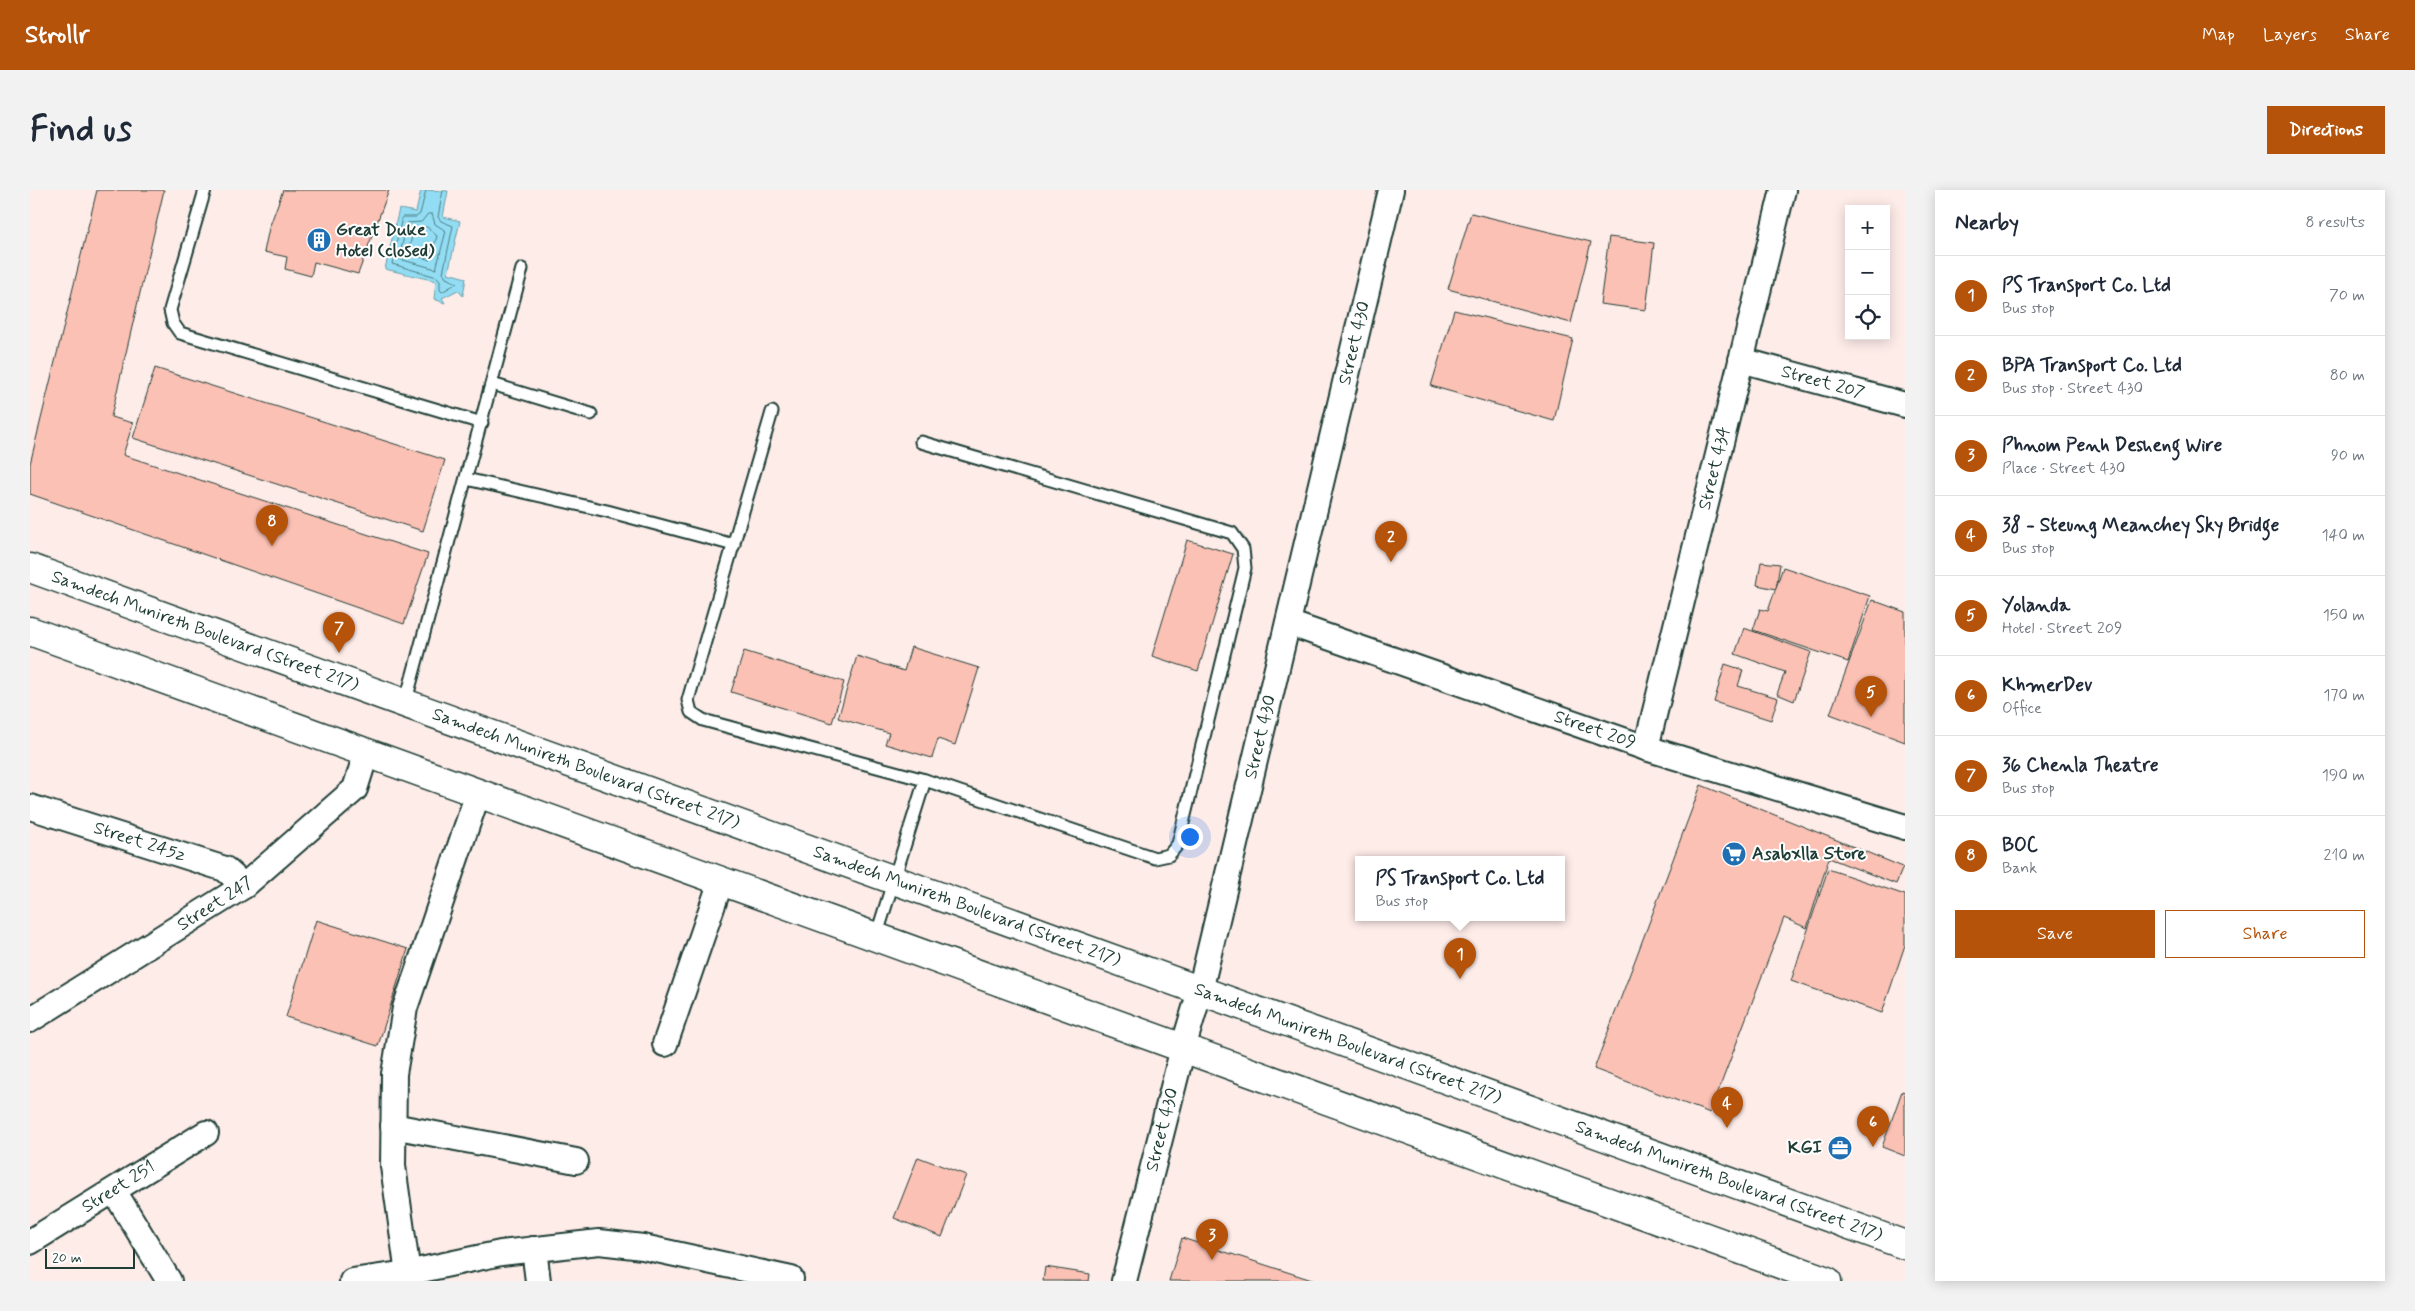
<!DOCTYPE html>
<meta charset="utf-8">
<style>
:root{--surface:#fff;--page:#f2f2f3;--text:#1f2937;--muted:#747a83;--line:#e0e1e3;--accent:#b45309}
body{margin:0;font-family:Mynerve,sans-serif;background:var(--page);color:var(--text)}
.controls{position:absolute;right:15px;top:15px;display:grid;overflow:hidden;border-radius:0px;box-shadow:0 2px 12px #0003}
.controls button{width:45px;height:45px;display:grid;place-items:center;padding:0;border:0;border-bottom:1px solid var(--line);background:var(--surface);color:var(--text);font:25px sans-serif}
.scale{position:absolute;left:15px;bottom:12px;width:90px;box-sizing:border-box;padding-left:5px;border:2px solid #1f3d34;border-top:0;font-size:14px;line-height:18px;white-space:nowrap;color:#1f3d34;-webkit-text-stroke:4px #fff;paint-order:stroke}
.you{position:absolute;left:1159px;top:646px;width:18px;height:18px;margin:-12px;border:4px solid #fff;border-radius:50%;background:#1a73e8;box-shadow:0 0 0 8px #1a73e833}
.badge{display:grid;place-items:center;width:32px;height:32px;border-radius:50%;background:var(--accent);color:#fff;font-size:16px;font-weight:700}
.pin{position:absolute;translate:-50% -41px;filter:drop-shadow(0 1px 2px #0008)}
.pin::after{content:'';position:absolute;top:26px;width:18px;height:15px;background:inherit;clip-path:polygon(0 0,100% 0,50% 100%)}
.popup{position:absolute;left:1325px;top:666px;width:210px;height:65px;box-sizing:border-box;display:grid;place-content:center;border-radius:0px;background:var(--surface);filter:drop-shadow(0 1px 4px #0005);font-size:16px;white-space:nowrap;color:var(--muted)}
.popup b{font-size:19px;color:var(--text)}
.popup::after{content:'';position:absolute;left:50%;top:100%;margin-left:-10px;border:10px solid transparent;border-top-color:var(--surface)}
.list{margin:0;padding:0;list-style:none}
h2{display:flex;justify-content:space-between;align-items:center;height:65px;margin:0;padding:0 20px;font-size:21px}
h2 small{font-size:16px;font-weight:400;color:var(--muted)}
.list li{display:grid;grid-template-columns:32px 1fr auto;gap:15px;align-items:center;box-sizing:border-box;height:80px;padding:0 20px;border-top:1px solid var(--line)}
.list b{display:block;font-size:19px;white-space:nowrap}
.list p{margin:0;font-size:16px;white-space:nowrap;color:var(--muted)}
.list em{font-size:16px;font-style:normal;color:var(--muted)}
.actions{display:flex;gap:10px;padding:15px 20px}
.actions a{flex:1;padding:11px 0;border:1px solid var(--accent);border-radius:0px;text-align:center;font-size:18px;color:var(--accent)}
.actions .main{background:var(--accent);color:#fff}
.icon{flex:none;width:28px;height:28px;fill:none;stroke:currentColor;stroke-width:2;stroke-linecap:round;stroke-linejoin:round}
.map{position:relative;flex:none;width:1875px;height:1091px;overflow:hidden;border-radius:0px}
header{display:flex;align-items:center;gap:30px;box-sizing:border-box;height:70px;padding:0 25px;background:var(--accent);color:#fff}
header strong{font-size:24px}
nav{display:flex;gap:28px;margin-inline-start:auto;font-size:18px}
.intro{display:flex;align-items:center;justify-content:space-between;box-sizing:border-box;height:120px;padding:0 30px}
h1{margin:0;font-size:35px}
.button{padding:12px 22px;border-radius:0px;background:var(--accent);color:#fff;font-size:18px;font-weight:700}
main{display:flex;gap:30px;padding:0 30px}
aside{flex:1;background:var(--surface);border-radius:0px;box-shadow:0 2px 12px #0003}
.map>svg:first-child{display:block}
</style>
<header>
<strong>Strollr</strong>
<nav><a>Map</a><a>Layers</a><a>Share</a></nav>
</header>
<div class="intro"><h1>Find us</h1><a class="button">Directions</a></div>
<main>
<div class="map">
<svg width="1875" height="1091" viewBox="0 0 1875 1091">
<rect width="100%" height="100%" fill="#feece9"/>
<filter id="ink" filterUnits="userSpaceOnUse"><feTurbulence type="fractalNoise" baseFrequency=".02" numOctaves="2"/><feDisplacementMap in="SourceGraphic" scale="10" xChannelSelector="R" yChannelSelector="G"/><feConvolveMatrix kernelMatrix="1 2 1 2 8 2 1 2 1" color-interpolation-filters="sRGB"/></filter>
<g filter="url(#ink)">
<polygon fill="#93ddf4" stroke="#659da7" points="391,0 418,1 413,27 430,31 418,83 436,88 433,106 428,100 412,108 415,113 404,109 406,91 355,79 369,19 386,22"/>
<g fill="none" stroke-linecap="round" stroke-linejoin="round">
<g stroke="#4d7d81" stroke-width="1">
<polyline points="396,0 390,24 386,27 372,27 362,74 407,87 410,90 410,100 412,102 427,93 416,88 413,83 423,36 411,31 408,27 413,0"/>
<polygon points="398,24 402,24 405,34 416,41 406,79 369,69 377,33 391,32"/>
<polygon points="397,37 407,46 400,70 378,63 383,42"/>
</g>
</g>
<g fill="#fcc1b5" stroke="#1f3d34">
<polygon points="67,0 134,0 81,227 103,233 93,265 398,364 374,434 0,304 0,274"/>
<polygon points="253,0 359,0 328,84 284,72 281,86 255,79 257,67 234,62 239,38"/>
<polygon points="1441,23 1561,52 1541,133 1418,99"/>
<polygon points="1579,47 1624,53 1616,120 1570,114"/>
<polygon points="1424,120 1543,149 1524,231 1401,196"/>
<polygon points="125,178 415,270 393,341 103,248"/>
<polygon points="1157,350 1203,364 1168,481 1122,466"/>
<polygon points="1731,372 1750,374 1746,399 1727,395"/>
<polygon points="1753,377 1840,406 1818,472 1723,440 1730,419 1738,421"/>
<polygon points="1842,410 1875,422 1875,552 1800,524"/>
<polygon points="1714,438 1781,462 1764,511 1747,504 1755,482 1705,464"/>
<polygon points="881,457 949,478 925,555 908,549 902,568 855,554 859,543 808,528 827,466 874,481"/>
<polygon points="714,461 814,492 802,533 701,502"/>
<polygon points="1695,474 1713,480 1708,496 1748,508 1741,530 1684,512"/>
<polygon points="1671,595 1873,677 1866,694 1799,668 1777,738 1754,728 1680,923 1564,879"/>
<polygon points="1798,679 1875,705 1875,755 1852,823 1761,791"/>
<polygon points="286,730 378,759 348,856 256,827"/>
<polygon points="1872,901 1875,902 1875,966 1852,957"/>
<polygon points="888,967 936,985 912,1047 864,1028"/>
<polygon points="1152,1048 1285,1091 1139,1091"/>
<polygon points="1015,1077 1060,1084 1059,1091 1013,1091"/>
</g>
<g fill="none" stroke-linecap="round" stroke-linejoin="round">
<defs>
<g id="service">
<polyline points="175,0 140,120 143,133 150,143 452,233"/>
<polyline points="462,194 561,224"/>
<polyline points="742,222 658,510 661,522 673,530 895,590 846,747"/>
<polyline points="891,252 1202,343 1213,359 1215,378 1148,654 1139,665 1125,668 895,590"/>
<polyline points="436,289 577,321 704,355"/>
<polyline points="375,514 492,79"/>
</g>
<g id="minor">
<path id="s1" d="M1711,170L1875,215"/>
<path id="s2" d="M1258,433L1616,558L1875,637"/>
<path id="s3" d="M1616,558L1753,0"/>
<path id="s4" d="M0,617L195,679L214,696"/>
<path id="s5" d="M0,830L214,696L325,599L336,564"/>
<polyline points="635,854 691,691"/>
<polyline points="363,936 546,971"/>
<polyline points="84,1001 139,1091"/>
<path id="s6" d="M0,1052L176,943"/>
<polyline points="504,1059 508,1091"/>
<polyline points="322,1091 377,1083 471,1063 569,1052 613,1057 761,1089"/>
<polyline points="379,1091 363,976 364,884 375,818 448,603"/>
<path id="s7" d="M1094,1091L1153,858L1170,801L1361,0"/>
</g>
<g id="primary">
<path id="s8" d="M0,378L1875,1055"/>
<polyline points="0,441 1797,1091"/>
</g>
</defs>
<use href="#service" stroke="#1f3d34" stroke-width="15"/>
<use href="#minor" stroke="#1f3d34" stroke-width="28"/>
<use href="#primary" stroke="#1f3d34" stroke-width="31"/>
<use href="#service" stroke="#fff" stroke-width="11"/>
<use href="#minor" stroke="#fff" stroke-width="24"/>
<use href="#primary" stroke="#fff" stroke-width="28"/>
</g>
</g>
<defs>
<symbol id="building-disc" viewBox="-11 -11 22 22"><circle r="9.5" fill="#1f6fb2" stroke="#fff"/><path d="M-4-6H4V6H1V3H-1V6H-4ZM-2.5-4.3h1.7v1.8h-1.7ZM.8-4.3h1.7v1.8H.8ZM-2.5-1h1.7V.8h-1.7ZM.8-1h1.7V.8H.8Z" fill="#fff"/></symbol>
<symbol id="supermarket-disc" viewBox="-11 -11 22 22"><circle r="9.5" fill="#1f6fb2" stroke="#fff"/><path d="M-6-5.5h2.5l.6 2H6L4.5 2H-2.5L-4.4-4H-6ZM-1.5 3.2a1.3 1.3 0 1 0 .1 0ZM3 3.2a1.3 1.3 0 1 0 .1 0Z" fill="#fff"/></symbol>
<symbol id="office-disc" viewBox="-11 -11 22 22"><circle r="9.5" fill="#1f6fb2" stroke="#fff"/><path d="M-6-3h4V-5.5h4V-3h4V5H-6ZM-1-4.5V-3h2v-1.5ZM-6 0V1H6V0Z" fill="#fff"/></symbol>
</defs>
<g fill-rule="evenodd">
<use href="#building-disc" x="275" y="36" width="28" height="28"/>
<use href="#supermarket-disc" x="1690" y="650" width="28" height="28"/>
<use href="#office-disc" x="1796" y="944" width="28" height="28"/>
</g>
<g text-anchor="middle" dominant-baseline="central" stroke-width="4" stroke-linejoin="round" paint-order="stroke">
<g font-size="18" font-weight="bold" fill="#1f3d34" stroke="#fff" text-anchor="start">
<text x="306" y="40">Great Duke<tspan x="306" dy="21">Hotel (closed)</tspan></text>
<text x="1722" y="664">Asabxlla Store</text>
<text x="1792" y="958" text-anchor="end">KGI</text>
</g>
<g font-size="18" fill="#1f3d34" stroke="#fff">
<text stroke="none"><textPath href="#s7" startOffset="966">Street 430</textPath></text>
<text stroke="none"><textPath href="#s1" startOffset="85">Street 207</textPath></text>
<text stroke="none"><textPath href="#s3" startOffset="288">Street 434</textPath></text>
<text stroke="none"><textPath href="#s8" startOffset="186">Samdech Munireth Boulevard (Street 217)</textPath></text>
<text stroke="none"><textPath href="#s2" startOffset="325">Street 209</textPath></text>
<text stroke="none"><textPath href="#s7" startOffset="561">Street 430</textPath></text>
<text stroke="none"><textPath href="#s8" startOffset="591">Samdech Munireth Boulevard (Street 217)</textPath></text>
<text stroke="none"><textPath href="#s4" startOffset="115">Street 245z</textPath></text>
<text stroke="none"><textPath href="#s5" startOffset="219">Street 247</textPath></text>
<text stroke="none"><textPath href="#s8" startOffset="996">Samdech Munireth Boulevard (Street 217)</textPath></text>
<text stroke="none"><textPath href="#s8" startOffset="1401">Samdech Munireth Boulevard (Street 217)</textPath></text>
<text stroke="none"><textPath href="#s7" startOffset="156">Street 430</textPath></text>
<text stroke="none"><textPath href="#s8" startOffset="1806">Samdech Munireth Boulevard (Street 217)</textPath></text>
<text stroke="none"><textPath href="#s6" startOffset="104">Street 251</textPath></text>
</g>
</g>
</svg>
<div class="controls">
<button>+</button>
<button>−</button>
<button><svg class="icon" aria-label="locate" viewBox="0 0 24 24"><circle cx="12" cy="12" r="6"/><path d="M12 2v4M12 18v4M2 12h4M18 12h4"/></svg></button>
</div>
<div class="scale">20 m</div>
<div class="you"></div>
<div class="pin badge" style="left:1430px;top:789px">1</div>
<div class="popup"><b>PS Transport Co. Ltd</b>Bus stop</div>
<div class="pin badge" style="left:1361px;top:372px">2</div>
<div class="pin badge" style="left:1182px;top:1070px">3</div>
<div class="pin badge" style="left:1697px;top:938px">4</div>
<div class="pin badge" style="left:1841px;top:527px">5</div>
<div class="pin badge" style="left:1843px;top:957px">6</div>
<div class="pin badge" style="left:309px;top:463px">7</div>
<div class="pin badge" style="left:242px;top:356px">8</div>
</div>
<aside>
<h2>Nearby<small>8 results</small></h2>
<ul class="list">
<li><span class="badge">1</span><div><b>PS Transport Co. Ltd</b><p>Bus stop</p></div><em>70 m</em></li>
<li><span class="badge">2</span><div><b>BPA Transport Co. Ltd</b><p>Bus stop · Street 430</p></div><em>80 m</em></li>
<li><span class="badge">3</span><div><b>Phnom Penh Desheng Wire</b><p>Place · Street 430</p></div><em>90 m</em></li>
<li><span class="badge">4</span><div><b>38 - Steung Meanchey Sky Bridge</b><p>Bus stop</p></div><em>140 m</em></li>
<li><span class="badge">5</span><div><b>Yolanda</b><p>Hotel · Street 209</p></div><em>150 m</em></li>
<li><span class="badge">6</span><div><b>KhmerDev</b><p>Office</p></div><em>170 m</em></li>
<li><span class="badge">7</span><div><b>36 Chenla Theatre</b><p>Bus stop</p></div><em>190 m</em></li>
<li><span class="badge">8</span><div><b>BOC</b><p>Bank</p></div><em>210 m</em></li>
</ul>
<div class="actions"><a class="main">Save</a><a>Share</a></div>
</aside>
</main>
